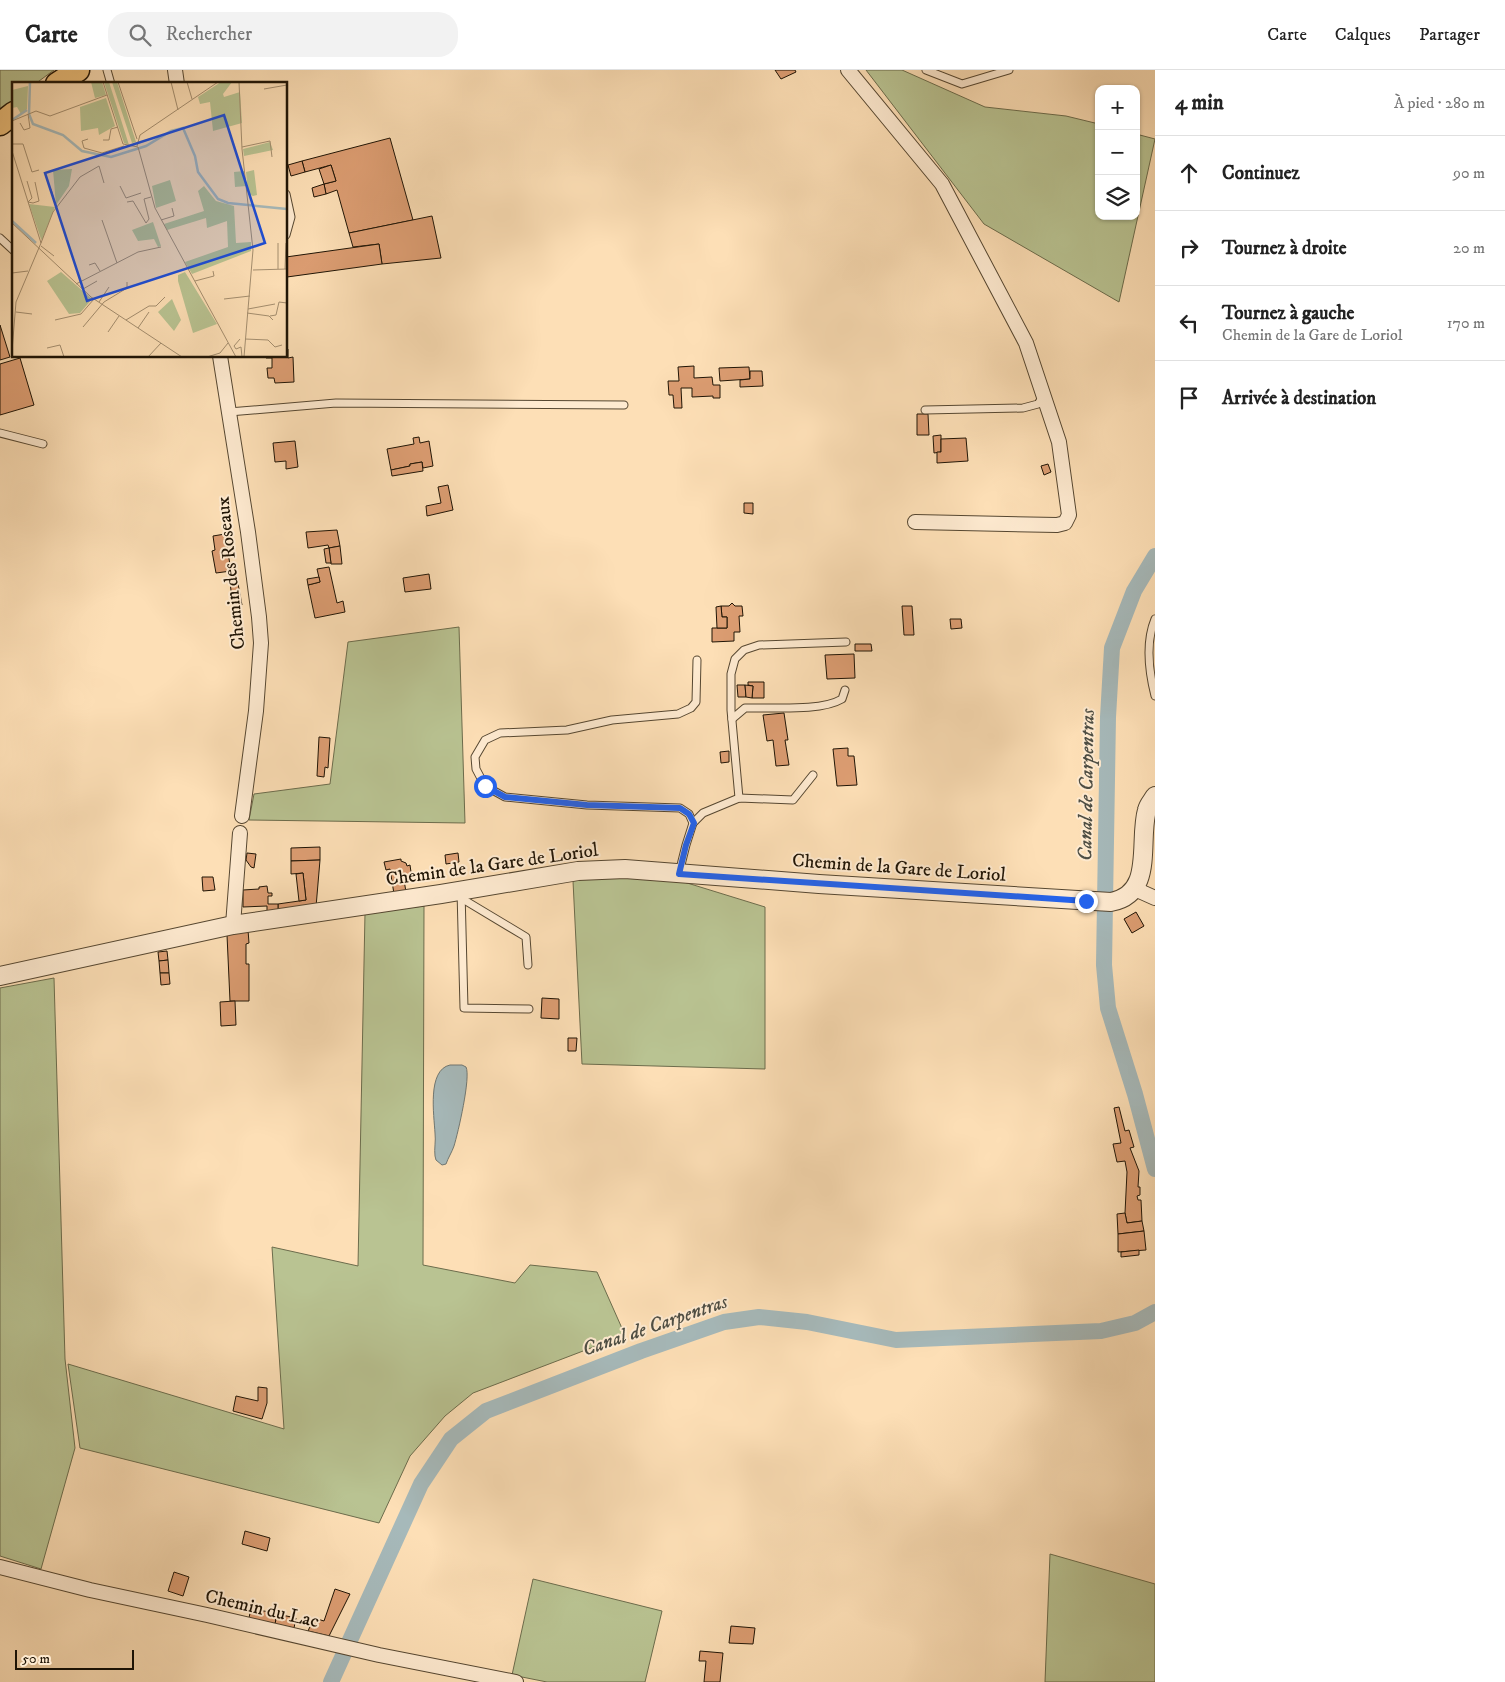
<!DOCTYPE html>
<html lang="fr">
<meta charset="utf-8">
<style>
:root{--surface:#fff;--page:#f2f2f2;--text:#222;--muted:#767676;--line:#e0e0e0}
body{margin:0;font-family:"IM FELL DW Pica",serif;background:var(--page);color:var(--text)}
.controls{position:absolute;right:15px;top:15px;display:grid;overflow:hidden;border-radius:10px;box-shadow:0 1px 4px #0004}
.controls button{width:45px;height:45px;display:grid;place-items:center;padding:0;border:0;border-bottom:1px solid var(--line);background:var(--surface);color:var(--text);font:25px sans-serif}
.scale{position:absolute;left:15px;bottom:12px;width:119px;box-sizing:border-box;padding-left:5px;border:2px solid #1f1405;border-top:0;font-size:14px;line-height:18px;white-space:nowrap;color:#1f1405;-webkit-text-stroke:4px #feead0;paint-order:stroke}
.stop{position:absolute;width:15px;height:15px;margin:-11px;border:4px solid #2563eb;border-radius:50%;background:#fff}
.stop.end{background:#2563eb;border-color:#fff;box-shadow:0 1px 5px #0008}
.list{margin:0;padding:0;list-style:none}
h2{display:flex;justify-content:space-between;align-items:center;height:65px;margin:0;padding:0 20px;font-size:21px}
h2 small{font-size:16px;font-weight:400;color:var(--muted)}
.list li{display:grid;grid-template-columns:32px 1fr auto;gap:15px;align-items:center;box-sizing:border-box;height:75px;padding:0 20px;border-top:1px solid var(--line)}
.list b{display:block;font-size:19px;white-space:nowrap}
.list p{margin:0;font-size:16px;white-space:nowrap;color:var(--muted)}
.list em{font-size:16px;font-style:normal;color:var(--muted)}
.icon{flex:none;width:28px;height:28px;fill:none;stroke:currentColor;stroke-width:2;stroke-linecap:round;stroke-linejoin:round}
.map{position:relative;flex:none;width:1155px;height:1612px;overflow:hidden}
header{display:flex;align-items:center;gap:30px;box-sizing:border-box;height:70px;padding:0 25px;background:var(--surface);border-bottom:1px solid var(--line)}
header strong{font-size:24px}
nav{display:flex;gap:28px;margin-inline-start:auto;font-size:18px}
.search{width:350px;height:45px;background:var(--page);display:flex;align-items:center;gap:12px;box-sizing:border-box;padding:0 18px;border-radius:20px;color:var(--muted);font-size:19px}
main{display:flex}
aside{flex:1;background:var(--surface)}
.map>svg:first-child{display:block}
</style>
<header>
<strong>Carte</strong>
<div class="search"><svg class="icon" aria-label="search" viewBox="0 0 24 24"><circle cx="10" cy="10" r="6"/><path d="M15 15l6 6"/></svg>Rechercher</div>
<nav><a>Carte</a><a>Calques</a><a>Partager</a></nav>
</header>
<main>
<div class="map">
<svg width="1155" height="1612" viewBox="0 0 1155 1612">
<rect width="100%" height="100%" fill="#fddfb6"/>
<filter id="stains"><feTurbulence type="fractalNoise" baseFrequency=".004" numOctaves="4"/><feColorMatrix values="0 0 0 0 .2 0 0 0 0 .09 0 0 0 0 .02 0 0 0 .5 -.17"/></filter>
<radialGradient id="worn" r=".72"><stop offset=".6" stop-color="#630" stop-opacity="0"/><stop offset="1" stop-color="#630" stop-opacity=".3"/></radialGradient>
<g fill="#b9c392" stroke="#6c6c4c">
<polygon points="0,0 54,0 35,14 14,14 14,30 0,40"/>
<polygon points="866,0 902,0 985,37 1066,46 1099,54 1099,146 1136,146 1136,64 1155,69 1119,232 984,154"/>
<polygon points="459,557 465,753 249,750 254,724 330,714 348,572"/>
<polygon points="604,805 671,808 765,837 765,999 582,994 573,811"/>
<polygon points="424,836 423,1195 515,1213 530,1195 597,1202 625,1265 473,1323 445,1346 410,1386 379,1453 80,1378 68,1294 284,1359 272,1177 358,1196 365,843"/>
<polygon points="54,908 65,1289 75,1378 41,1499 0,1486 0,918"/>
<polygon points="1050,1484 1155,1514 1155,1612 1045,1612"/>
<polygon points="533,1509 662,1541 645,1612 547,1612 512,1605"/>
</g>
<path fill="#a6b9ba" stroke="#707772" d="M450,995H462L466,997C471,1007 458,1063 454,1076C452,1082 448,1088 446,1094L442,1095L436,1090L435,1086C434,1079 436,1071 435,1063C434,1045 427,1000 450,995Z"/>
<g fill="none" stroke-linecap="round" stroke-linejoin="round">
<g stroke="#a6b9ba" stroke-width="16">
<polyline points="1155,486 1134,521 1112,578 1108,647 1104,895 1108,938 1135,1024 1155,1099"/>
<polyline points="331,1612 421,1414 451,1369 486,1341 641,1281 724,1252 759,1247 807,1252 896,1270 1101,1261 1135,1253 1155,1242"/>
</g>
</g>
<g fill="#dc9d72" stroke="#1f1405">
<polygon points="775,0 795,0 796,2 781,9"/>
<polygon points="390,68 413,150 349,163 337,120 326,124 324,114 336,111 331,95 305,102 302,91"/>
<polygon points="302,91 305,102 291,106 288,95"/>
<polygon points="331,95 336,111 324,114 319,99"/>
<polygon points="324,114 326,124 314,127 312,118"/>
<polygon points="432,146 441,188 382,194 379,174 353,177 349,163"/>
<polygon points="379,174 382,194 287,207 286,187"/>
<polygon points="0,255 10,287 0,290"/>
<polygon points="286,279 288,279 288,288 293,287 294,312 275,313 274,308 268,308 267,298 272,298 272,288 266,288 266,286 286,286"/>
<polygon points="20,288 34,335 0,345 0,294"/>
<polygon points="694,296 694,308 712,307 713,315 720,315 720,328 713,328 713,326 692,327 692,318 681,318 682,338 674,338 673,325 669,325 668,311 679,311 678,297"/>
<polygon points="749,297 750,309 720,311 719,298"/>
<polygon points="750,301 762,301 763,316 740,317 740,310 750,309"/>
<polygon points="917,344 928,344 929,365 917,365"/>
<polygon points="941,365 941,382 934,383 933,366"/>
<polygon points="419,367 420,373 429,371 433,396 423,398 422,392 410,394 410,396 391,400 387,379 414,374 413,368"/>
<polygon points="966,368 968,391 937,393 937,382 941,382 941,369"/>
<polygon points="295,371 298,397 286,399 286,391 275,392 273,373"/>
<polygon points="422,392 423,401 392,406 391,400 410,396 410,394"/>
<polygon points="1048,394 1051,402 1044,405 1041,396"/>
<polygon points="448,415 453,440 427,446 426,436 441,433 438,417"/>
<polygon points="744,433 753,433 753,444 744,443"/>
<polygon points="337,460 340,476 329,478 328,475 308,478 306,462"/>
<polygon points="225,464 231,501 216,503 212,481 215,480 213,466"/>
<polygon points="340,476 342,494 331,494 329,478"/>
<polygon points="329,478 331,493 326,493 324,479"/>
<polygon points="329,497 337,533 343,531 345,542 315,548 308,515 320,512 317,499"/>
<polygon points="236,503 242,535 233,537 229,504"/>
<polygon points="429,504 431,519 405,522 403,508"/>
<polygon points="319,507 320,512 308,515 307,509"/>
<polygon points="732,533 735,536 742,536 743,546 739,546 740,562 734,562 734,571 712,572 712,558 727,558 727,547 722,547 721,536 729,536"/>
<polygon points="721,536 722,547 727,547 727,558 717,558 716,537"/>
<polygon points="902,536 912,536 914,565 904,565"/>
<polygon points="950,549 961,549 962,558 951,559"/>
<polygon points="855,574 871,574 872,581 855,581"/>
<polygon points="854,584 855,608 827,609 825,585"/>
<polygon points="748,612 764,612 764,628 752,628 753,616 748,615"/>
<polygon points="737,615 745,615 746,627 738,627"/>
<polygon points="745,615 753,616 752,628 746,627"/>
<polygon points="784,643 788,670 785,670 789,695 776,696 773,670 767,671 763,645"/>
<polygon points="319,667 330,668 328,698 325,697 324,707 317,706"/>
<polygon points="848,678 848,686 854,686 857,715 837,716 833,679"/>
<polygon points="729,681 729,692 721,693 720,682"/>
<polygon points="320,777 320,790 291,791 291,778"/>
<polygon points="247,783 256,784 254,798 251,797 246,790"/>
<polygon points="458,783 459,792 446,794 445,785"/>
<polygon points="401,789 401,791 406,793 407,796 410,795 412,809 404,810 406,822 394,824 390,799 386,800 384,792"/>
<polygon points="320,790 316,837 278,841 278,834 306,830 303,803 291,804 291,791"/>
<polygon points="303,803 306,830 299,831 296,804"/>
<polygon points="202,807 213,807 215,820 203,821"/>
<polygon points="267,816 268,823 272,823 272,826 268,826 268,834 278,834 278,841 267,842 267,836 243,837 243,820 259,819 259,817"/>
<polygon points="1136,842 1144,856 1132,863 1124,849"/>
<polygon points="248,860 249,873 246,874 246,894 249,894 249,931 230,931 227,865"/>
<polygon points="167,881 168,890 159,891 158,882"/>
<polygon points="168,890 169,903 160,903 159,891"/>
<polygon points="160,903 169,903 170,914 161,915"/>
<polygon points="542,928 559,929 559,949 541,948"/>
<polygon points="235,931 236,955 221,956 220,932"/>
<polygon points="568,968 577,968 576,981 568,981"/>
<polygon points="1119,1037 1125,1061 1129,1060 1134,1077 1130,1078 1139,1101 1138,1117 1140,1117 1140,1125 1137,1126 1138,1130 1141,1130 1142,1151 1127,1153 1125,1143 1127,1102 1125,1091 1117,1092 1113,1074 1121,1073 1114,1038"/>
<polygon points="1125,1143 1127,1153 1142,1151 1144,1161 1118,1164 1117,1144"/>
<polygon points="1144,1161 1146,1180 1118,1182 1118,1164"/>
<polygon points="1139,1180 1139,1185 1121,1187 1121,1182"/>
<polygon points="258,1317 267,1318 267,1333 262,1349 233,1341 236,1326 258,1331"/>
<polygon points="245,1461 270,1468 267,1481 242,1474"/>
<polygon points="174,1502 189,1507 183,1526 168,1521"/>
<polygon points="335,1519 350,1524 329,1566 308,1561 314,1548 324,1551"/>
<polygon points="251,1538 277,1544 275,1554 249,1548"/>
<polygon points="277,1544 296,1548 294,1558 275,1554"/>
<polygon points="731,1556 755,1558 753,1574 729,1573"/>
<polygon points="700,1581 723,1583 720,1612 704,1612 706,1591 699,1591"/>
</g>
<g fill="none" stroke-linecap="round" stroke-linejoin="round">
<defs>
<g id="service">
<polyline points="107,0 111,14"/>
<polyline points="926,0 962,14 1009,0"/>
<polyline points="286,124 291,147 286,165"/>
<polyline points="0,168 14,181"/>
<polyline points="925,340 1023,338 1038,334 1043,326"/>
<polyline points="229,342 336,333 624,335"/>
<polyline points="0,363 43,374"/>
<path d="M1155,549C1145,573 1149,602 1155,626"/>
<path d="M732,649L745,638C772,637 820,642 842,629L845,620"/>
<polyline points="739,728 731,640 731,604 735,589 744,580 759,575 846,572"/>
<polyline points="693,753 703,743 739,728 793,730 813,705"/>
<polyline points="679,803 686,775 693,753 689,744 680,738 587,735 505,727 485,716 476,699 475,687 485,670 500,663 567,660 612,650 678,644 691,638 696,632 697,590"/>
<polyline points="461,821 464,938 529,939"/>
<polyline points="461,828 526,867 528,895"/>
</g>
<g id="minor">
<polyline points="175,0 177,14"/>
<polyline points="848,0 942,114 1026,273 1059,372 1069,445 1065,453 1057,455 915,452"/>
<polyline points="220,286 248,462 259,547 261,573 256,641 242,746"/>
<polyline points="1135,819 1155,828"/>
<polyline points="233,855 240,763"/>
<polyline points="0,1497 90,1520 207,1545 379,1585 516,1612"/>
</g>
<path id="tertiary" d="M0,906L233,855L441,824L578,801L625,799L819,814L1111,832C1155,824 1138,771 1147,740C1148,735 1152,731 1155,726"/>
<g id="primary">
<polyline points="57,14 78,0"/>
<polyline points="0,54 14,43"/>
</g>
</defs>
<use href="#service" stroke="#564731" stroke-width="9"/>
<use href="#minor" stroke="#564731" stroke-width="16"/>
<use href="#tertiary" stroke="#564731" stroke-width="20"/>
<use href="#primary" stroke="#1f1405" stroke-width="25"/>
<use href="#service" stroke="#feead0" stroke-width="7"/>
<use href="#minor" stroke="#feead0" stroke-width="14"/>
<use href="#tertiary" stroke="#feead0" stroke-width="18"/>
<use href="#primary" stroke="#eec07b" stroke-width="22"/>
</g>
<g fill="none" stroke-linecap="round" stroke-linejoin="round">
<polyline stroke="#2563eb" stroke-width="6" points="485,716 505,727 587,735 680,738 689,744 694,753 686,775 679,804 1086,831"/>
</g>
<g text-anchor="middle" dominant-baseline="central" stroke-width="4" stroke-linejoin="round" paint-order="stroke">
<g font-size="19" fill="#1f1405" stroke="#feead0">
<text transform="translate(231 503) rotate(-96)">Chemin des Roseaux</text>
<text transform="translate(492 795) rotate(-8)">Chemin de la Gare de Loriol</text>
<text transform="translate(899 798) rotate(4)">Chemin de la Gare de Loriol</text>
<text transform="translate(262 1539) rotate(13)">Chemin du Lac</text>
</g>
<g font-size="20" font-style="italic" fill="#4e4e44" stroke="#feead0">
<text transform="translate(1087 715) rotate(-89)">Canal de Carpentras</text>
<text transform="translate(655 1256) rotate(-19)">Canal de Carpentras</text>
</g>
</g>
<g transform="translate(12 12)">
<rect width="275" height="275" fill="#fddfb6"/>
<path d="M79,0H90L94,13L83,16ZM92,0H97L117,63L112,61ZM100,0H105L124,60L120,61ZM209,0H220L211,12L212,15L228,10L230,41L201,49L198,20L188,22L186,15ZM16,4L15,27L9,32L5,25L0,26V8ZM94,16L103,44L87,53L86,46L69,49L68,25ZM258,60L261,68L232,74L231,67ZM60,87L57,104L44,123L41,88ZM242,88L245,113L241,114L236,112L234,90ZM232,89L234,104L223,105L222,90ZM158,98L164,119L144,126L140,104ZM192,104L204,119L222,124L224,161L239,160V169L180,192L173,180L216,165L215,139L195,146L194,136L155,148L152,142L192,129L186,109ZM17,122L43,125L30,158L29,157ZM141,140L149,164L146,165L142,157L126,159L120,148ZM49,190L80,217L68,231L57,232L35,199ZM173,190L205,242L181,251L166,199V193ZM160,217L169,238L162,249L146,230Z" fill="#b9c392"/>
<path fill="none" stroke="#a6b9ba" stroke-width="2.5" d="M18,0L17,32L21,42L51,53L70,69L99,75L134,64L159,49L171,46L183,74L186,90L206,117L216,121L275,127M0,38L15,28M0,139L24,161"/>
<path fill="none" stroke="#a48e6f" stroke-width="1" d="M91,0L111,62L126,65L143,126L224,275M106,0L125,57M159,0L166,28M175,0L180,17M227,0L230,67L241,168L232,275M252,7L275,3M0,39L24,29L38,34L95,13M8,41L12,48L18,46L16,32M76,57L70,59L72,66L90,71L112,64M91,58H97L99,47L106,45M0,62H11L20,90L27,88M125,64L128,53L206,0M230,65L258,59L260,75M0,69L29,161L4,220L0,269M15,99L20,116L16,120L21,121L27,119L23,100M108,104L114,116L129,111M39,107L44,125M115,120L121,119L134,141L137,137L132,117L139,115M90,138L105,181M149,138L162,134L160,126M0,141L79,215L170,275M29,161L41,130L68,95L87,84L92,101M29,164L42,174M77,183L83,181L88,189M266,187V161M273,187L274,161M241,188L275,187M0,191L16,189M183,199L202,194L201,189M64,202L126,170L149,165M71,207L85,199M212,217L238,214M87,220L97,205M236,227L263,222M4,230L20,232M235,231L257,234L261,238M258,234L264,233L267,220L275,221M43,238L69,232L82,217M114,238L137,224H144L153,215M71,245L92,220L115,206V200M126,246L137,230M96,250L107,234M228,257L222,264L224,267L229,265L230,275M233,257L256,258L263,265L270,263M35,266L48,263L52,275M136,275L149,261M195,275L208,271L216,261"/>
<path fill="#1d4ed8" fill-opacity="0.15" stroke="#1d4ed8" stroke-width="2.5" d="M212,33L253,161L75,219L33,91Z"/>
<rect width="275" height="275" fill="none" stroke="#1f1405" stroke-width="2.5"/>
</g>
<rect width="100%" height="100%" filter="url(#stains)"/>
<rect width="100%" height="100%" fill="url(#worn)"/>
</svg>
<div class="controls">
<button>+</button>
<button>−</button>
<button><svg class="icon" aria-label="layers" viewBox="0 0 24 24"><path d="M12 4l9 5-9 5-9-5zM3 14l9 5 9-5"/></svg></button>
</div>
<div class="scale">50 m</div>
<div class="stop" style="left:485px;top:716px"></div>
<div class="stop end" style="left:1086px;top:831px"></div>
</div>
<aside>
<h2>4 min<small>À pied · 280 m</small></h2>
<ul class="list">
<li><svg class="icon" aria-label="ahead" viewBox="0 0 24 24"><path d="M12 20V5M6 11l6-6 6 6"/></svg><div><b>Continuez</b></div><em>90 m</em></li>
<li><svg class="icon" aria-label="right" viewBox="0 0 24 24"><path d="M7 20v-9h11M14 6l5 5-5 5"/></svg><div><b>Tournez à droite</b></div><em>20 m</em></li>
<li><svg class="icon" aria-label="left" viewBox="0 0 24 24"><path d="M17 20v-9H6M10 6l-5 5 5 5"/></svg><div><b>Tournez à gauche</b><p>Chemin de la Gare de Loriol</p></div><em>170 m</em></li>
<li><svg class="icon" aria-label="arrive" viewBox="0 0 24 24"><path d="M6 21V4h12l-3 4 3 4H6"/></svg><div><b>Arrivée à destination</b></div></li>
</ul>
</aside>
</main>
